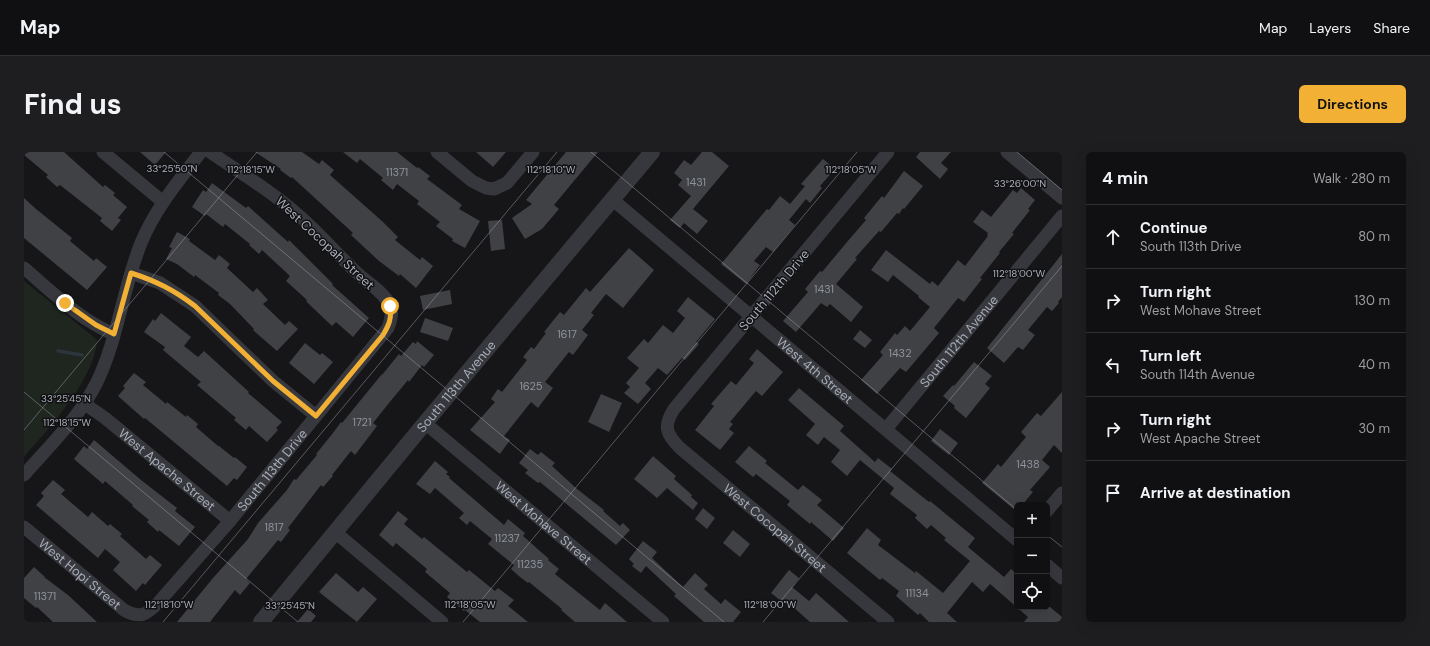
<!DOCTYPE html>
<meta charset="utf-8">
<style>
:root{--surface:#101012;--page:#1e1e20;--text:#f1f3f6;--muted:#9c9d9f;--line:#303032;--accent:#f2b134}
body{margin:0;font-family:"DM Sans",sans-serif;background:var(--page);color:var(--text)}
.controls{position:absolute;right:12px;bottom:12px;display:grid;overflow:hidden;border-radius:6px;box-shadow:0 4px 16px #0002}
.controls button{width:36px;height:36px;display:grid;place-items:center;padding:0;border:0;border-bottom:1px solid var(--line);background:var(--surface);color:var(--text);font:20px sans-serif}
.stop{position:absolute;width:12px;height:12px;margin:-9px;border:3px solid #f2b134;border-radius:50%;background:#fff}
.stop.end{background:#f2b134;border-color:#fff;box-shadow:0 1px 4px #0008}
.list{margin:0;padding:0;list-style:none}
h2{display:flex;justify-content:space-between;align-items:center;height:52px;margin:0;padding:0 16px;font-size:17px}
h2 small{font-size:13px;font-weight:400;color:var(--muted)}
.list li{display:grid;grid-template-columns:26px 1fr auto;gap:12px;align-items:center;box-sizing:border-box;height:64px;padding:0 16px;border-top:1px solid var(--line)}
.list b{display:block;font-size:15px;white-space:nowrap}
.list p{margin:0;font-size:13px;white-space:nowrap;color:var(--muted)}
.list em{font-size:13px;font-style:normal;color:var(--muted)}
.icon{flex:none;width:22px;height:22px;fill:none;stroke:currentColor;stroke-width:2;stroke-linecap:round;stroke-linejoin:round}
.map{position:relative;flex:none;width:1038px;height:470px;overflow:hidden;border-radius:6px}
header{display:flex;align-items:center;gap:24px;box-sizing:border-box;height:56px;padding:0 20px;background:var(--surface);border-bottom:1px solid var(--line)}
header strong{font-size:19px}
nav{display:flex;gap:22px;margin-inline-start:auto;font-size:14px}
.intro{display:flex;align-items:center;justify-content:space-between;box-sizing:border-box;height:96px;padding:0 24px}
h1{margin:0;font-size:28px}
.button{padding:10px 18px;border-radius:6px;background:var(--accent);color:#111;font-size:14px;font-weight:700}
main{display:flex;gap:24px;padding:0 24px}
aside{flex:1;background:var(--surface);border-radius:6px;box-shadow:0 4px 16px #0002}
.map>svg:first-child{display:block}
</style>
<header>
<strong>Map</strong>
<nav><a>Map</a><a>Layers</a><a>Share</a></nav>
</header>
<div class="intro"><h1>Find us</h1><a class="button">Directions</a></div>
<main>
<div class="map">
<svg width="1038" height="470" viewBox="0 0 1038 470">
<rect width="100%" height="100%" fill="#161618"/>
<path fill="#1e261f" d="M0,129L71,186L73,189C70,228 25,276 0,305Z"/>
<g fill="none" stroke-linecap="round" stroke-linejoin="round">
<polyline stroke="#2c353c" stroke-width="3.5" points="34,199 58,203"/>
</g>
<g fill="#404145">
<polygon points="0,0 40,0 79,35 81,33 91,41 89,43 103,55 94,66 97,68 88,79 76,69 78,66 36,33 33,35 22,25 24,23 0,3"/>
<polygon points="116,0 142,0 131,13"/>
<polygon points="231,0 278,0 295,12 298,8 310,18 306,23 359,70 374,85 371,88 396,108 398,105 409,114 392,136 376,122 375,124 355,109 327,83 329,81 268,25 267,26 256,18 257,17"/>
<polygon points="319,0 373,0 393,16 394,15 406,24 403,27 438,53 435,57 456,69 441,96 428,89 429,87 412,74 416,70 393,52 395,49 373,32 369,38 357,28 359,26 336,7 333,11"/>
<polygon points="452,0 482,0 469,15"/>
<polygon points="542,0 574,0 530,53 535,57 518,77 501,87 488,66 508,52 502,48"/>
<polygon points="678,0 688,0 705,14 669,57 684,69 673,82 660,71 656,76 646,68 667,44 654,33 658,28 650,21 660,8 667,13"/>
<polygon points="896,0 927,0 917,11 924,17 916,27 892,5"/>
<polygon points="799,7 811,17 796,34 798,36 786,51 782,47 765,68 771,73 749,100 742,95 730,109 736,113 722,132 697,112 743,57 745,58 756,44 766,52 781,34 777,32"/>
<polygon points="880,19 899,34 880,57 879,56 875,62 873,61 857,80 855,79 831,106 833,107 812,132 839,155 827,170 806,152 803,155 797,151 772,180 759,169 784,140 781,137 796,119 798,120 823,90 842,68 840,66 858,44 860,46"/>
<polygon points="188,31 222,56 224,54 264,90 265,88 309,132 308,133 345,166 329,185 312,170 308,174 288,155 282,149 283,148 262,129 266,124 238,98 235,102 225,93 226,92 201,72 199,75 182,62 181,64 168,55 179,38 182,40"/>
<polygon points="997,36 1011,48 1004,57 1006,58 988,81 990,82 975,100 976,101 956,126 958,127 940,150 934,146 910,176 915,181 882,220 876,216 853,242 837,228 859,203 856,200 871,181 873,183 881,174 886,179 906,155 894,145 895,144 869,123 864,130 847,118 862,98 906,132 908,129 914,134 934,108 941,114 964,84 963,83 964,81 949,70 958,58 967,65 989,38 993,41"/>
<polygon points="0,46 12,57 48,86 46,89 70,109 72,106 83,115 63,138 0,86"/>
<polygon points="478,68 481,97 467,99 464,69"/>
<polygon points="153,80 166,87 165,89 191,108 195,103 206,112 203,116 229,140 233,136 244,148 239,152 261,173 265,169 274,177 253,199 229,178 230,177 206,152 194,143 195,141 171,123 170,125 153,112 142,107 148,96 145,95"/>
<polygon points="605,96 630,118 599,156 582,142 567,161 570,163 558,178 564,183 549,203 545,200 521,230 529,236 514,256 507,250 480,284 486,288 476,302 446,278 471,250 467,247 474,237 478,240 503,208 499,205 507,195 510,197 522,181 520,180 536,160 540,163 562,136 566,140"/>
<polygon points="1038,102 1038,145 1034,150 1035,151 1028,159 1023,155 1004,178 1011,183 999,198 994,195 980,211 963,196"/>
<polygon points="426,138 428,152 399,158 396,144"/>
<polygon points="664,145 691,167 672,190 675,192 661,208 658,206 643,223 634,216 621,231 627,237 614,252 600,241 606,235 602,231 615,216 603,206 620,187 624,191 639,173 649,181 661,166 653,159"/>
<polygon points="137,161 167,185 160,194 174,205 180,199 225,240 224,241 258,270 252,276 254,278 243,290 225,274 222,278 210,268 212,266 173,233 177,230 139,198 141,195 120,180 129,167 131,169"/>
<polygon points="401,166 429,176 424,189 396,180"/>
<polygon points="836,178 848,188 841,196 829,187"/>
<polygon points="393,189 410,203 400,215 398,213 385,230 384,228 365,251 349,271 353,274 331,303 327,299 308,323 309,324 299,335 297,333 264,376 266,378 257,390 254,388 222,427 226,431 216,443 211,438 186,470 153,470 189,426 224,387 234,371 263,338 270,327 272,328 293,303 292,302 309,281 317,270 318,271 358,222 358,223 375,202 377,204 389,190 392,192"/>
<polygon points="281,191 296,203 298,201 309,210 290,232 265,211"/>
<polygon points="733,197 759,220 738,244 732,239 706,270 709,272 705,277 710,281 696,298 671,278 690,254 687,252 707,229 712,233 730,211 725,207"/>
<polygon points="950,210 968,224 961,232 966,236 942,266 930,256 931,254 919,244 929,233 930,234"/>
<polygon points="110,221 122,230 119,233 142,252 143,250 162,265 163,263 174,272 172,275 194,294 195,294 210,306 211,305 223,315 213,328 210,326 203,334 121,266 120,267 94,244 101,236 99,234"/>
<polygon points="775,236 820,274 816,279 851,310 854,306 868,317 866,319 905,350 906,349 951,386 944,395 980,425 987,417 993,422 993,455 1026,455 1038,465 1038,470 1000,470 1004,465 966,432 959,440 948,430 923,461 933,470 905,470 896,461 894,463 872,444 875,439 858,426 856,428 823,401 843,376 857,388 854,393 891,421 892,419 919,441 946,409 920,388 922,386 907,373 903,377 891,366 893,363 866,342 870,336 836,308 823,324 807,310 816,298 800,285 794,293 782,283 791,272 764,248"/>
<polygon points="1038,240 1038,301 1030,293 1018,308 1026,315 1006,338 1009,340 999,352 997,350 995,353 993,353 991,358 958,331 974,312 977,315 1002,285 997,280 1013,261 1017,264"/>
<polygon points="577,242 598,251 585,280 564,270"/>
<polygon points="916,277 934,291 925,303 907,289"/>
<polygon points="70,288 117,328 153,356 151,359 171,375 155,394 135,378 134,380 123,370 125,368 108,354 109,353 81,329 79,332 50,307 60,294 63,297"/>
<polygon points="725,294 743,309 741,311 774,338 779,333 798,348 793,353 820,376 809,389 787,370 786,372 763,353 766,349 732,322 729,325 711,310"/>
<polygon points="506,297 514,303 517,300 531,311 528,314 553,337 580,358 579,359 596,374 599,371 606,378 592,393 516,330 514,331 501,321 504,318 495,311"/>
<polygon points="629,304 652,324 650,327 668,343 667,345 674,351 669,358 643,336 633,346 610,327"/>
<polygon points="411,309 424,320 422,322 426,325 425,326 480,373 484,367 501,381 499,384 525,407 524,408 535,417 531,422 576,458 581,451 603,470 551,470 537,458 538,457 505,430 504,431 496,425 487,417 490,413 464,392 468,387 446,369 443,373 435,366 440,361 411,336 406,342 392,332"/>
<polygon points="29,328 41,338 37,342 64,365 68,360 84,374 86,372 98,382 96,384 122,407 126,403 138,413 121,433 119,431 112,439 89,418 96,410 81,397 74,406 12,353 20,344 17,341"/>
<polygon points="679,356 691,366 683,377 671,367"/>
<polygon points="374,359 384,367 380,372 398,387 400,385 443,420 445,418 471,439 474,436 490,448 484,454 504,470 456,470 441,458 440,459 423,445 426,441 401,420 403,417 372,391 369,395 355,383"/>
<polygon points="709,378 726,392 716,405 699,391"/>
<polygon points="619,389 633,400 628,406 659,435 671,421 684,433 680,437 697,452 701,447 717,460 709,470 680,470 650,444 652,442 622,414 617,421 608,414 610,412 605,407"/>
<polygon points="10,415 21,425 20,425 44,443 73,470 29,470 13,455 12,456 0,446 0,426"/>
<polygon points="765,418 775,426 768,435 785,449 792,441 825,470 786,470 768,454 766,456 747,441"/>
<polygon points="312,421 334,440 339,435 353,447 333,470 295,440"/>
<polygon points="284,457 292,464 287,470 273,470"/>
</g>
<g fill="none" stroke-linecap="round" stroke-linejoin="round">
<g stroke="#37383d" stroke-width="13">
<polyline points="79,0 139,50"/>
<polyline points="413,0 448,29 462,36 470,37 483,31 509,0"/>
<path id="s1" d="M864,0L650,257C639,274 642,282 656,296L864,470"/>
<polyline points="983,0 1038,46"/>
<path id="s2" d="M589,48L993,388"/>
<path d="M0,116C28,140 56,168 90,182"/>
<polyline points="107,121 136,131 171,154 249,229 292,264"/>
<path id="s3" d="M61,252L81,266L206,369"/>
<path id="s4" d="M401,271L639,470"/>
<path id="s5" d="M862,277L1038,64"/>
<path d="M0,323C26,293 55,266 73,230C94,186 99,136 117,91C131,57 155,28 177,0"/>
<polyline points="1023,359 1038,341"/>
<path id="s6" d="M0,375L100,458C116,467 122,463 134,451L206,369L364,176C367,168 369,161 366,153C360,140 341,129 331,119C311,100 293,79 273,62C246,38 215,20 186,0"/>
<polyline points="311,380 418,470"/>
<polyline points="1023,413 1038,426"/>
</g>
<path stroke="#37383d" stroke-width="16" id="s7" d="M237,470L401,271L628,0"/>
</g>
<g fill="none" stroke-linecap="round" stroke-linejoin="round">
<path stroke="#f2b134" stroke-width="5" d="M41,151L72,173L90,182L107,121C132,129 150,138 171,154L249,229L292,264L359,183C365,173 368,166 366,154"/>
</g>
<path fill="none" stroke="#a8adb8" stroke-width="1" stroke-opacity="0.45" d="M140,0L700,470M567,0L993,358M993,0L1038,38M0,240L274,470M0,278L233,0M1023,383L1038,395M139,470L533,0M439,470L833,0M739,470L1038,114"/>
<g text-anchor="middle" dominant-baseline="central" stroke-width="3" stroke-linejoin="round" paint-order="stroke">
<g font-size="11" fill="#8e929b">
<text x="373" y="20">11371</text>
<text x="672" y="30">1431</text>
<text x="800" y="137">1431</text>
<text x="543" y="182">1617</text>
<text x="876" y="201">1432</text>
<text x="507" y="234">1625</text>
<text x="338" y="270">1721</text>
<text x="1004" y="312">1438</text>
<text x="250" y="375">1817</text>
<text x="483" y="386">11237</text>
<text x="506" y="412">11235</text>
<text x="893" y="441">11134</text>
<text x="21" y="444">11371</text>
</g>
<g font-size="13" fill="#a8adb8" stroke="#111113">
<text transform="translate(301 91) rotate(43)">West Cocopah Street</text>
<text transform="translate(750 138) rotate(-50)">South 112th Drive</text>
<text stroke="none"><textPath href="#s5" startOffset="114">South 112th Avenue</textPath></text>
<text stroke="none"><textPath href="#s2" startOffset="264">West 4th Street</textPath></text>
<text stroke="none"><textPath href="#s7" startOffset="306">South 113th Avenue</textPath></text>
<text stroke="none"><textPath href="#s3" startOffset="105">West Apache Street</textPath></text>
<text stroke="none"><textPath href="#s6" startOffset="344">South 113th Drive</textPath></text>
<text stroke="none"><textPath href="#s4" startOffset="155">West Mohave Street</textPath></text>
<text stroke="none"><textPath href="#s1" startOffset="503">West Cocopah Street</textPath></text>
<text stroke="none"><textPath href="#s6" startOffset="73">West Hopi Street</textPath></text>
</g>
</g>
<g font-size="10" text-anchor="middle" fill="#a8adb8" stroke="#111113" stroke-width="3" stroke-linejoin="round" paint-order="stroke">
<text x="148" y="20">33°25'50"N</text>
<text x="227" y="21">112°18'15"W</text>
<text x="527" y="21">112°18'10"W</text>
<text x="827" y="21">112°18'05"W</text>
<text x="996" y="35">33°26'00"N</text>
<text x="995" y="125">112°18'00"W</text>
<text x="42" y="250">33°25'45"N</text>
<text x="43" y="274">112°18'15"W</text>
<text x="145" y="456">112°18'10"W</text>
<text x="446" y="456">112°18'05"W</text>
<text x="746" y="456">112°18'00"W</text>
<text x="266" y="457">33°25'45"N</text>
</g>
</svg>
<div class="controls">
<button>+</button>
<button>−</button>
<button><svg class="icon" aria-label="locate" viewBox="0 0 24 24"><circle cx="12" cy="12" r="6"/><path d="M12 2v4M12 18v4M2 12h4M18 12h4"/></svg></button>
</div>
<div class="stop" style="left:366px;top:154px"></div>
<div class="stop end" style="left:41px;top:151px"></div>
</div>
<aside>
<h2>4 min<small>Walk · 280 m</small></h2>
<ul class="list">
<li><svg class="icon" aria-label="ahead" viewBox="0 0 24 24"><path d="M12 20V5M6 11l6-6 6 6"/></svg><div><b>Continue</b><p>South 113th Drive</p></div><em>80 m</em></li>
<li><svg class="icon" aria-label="right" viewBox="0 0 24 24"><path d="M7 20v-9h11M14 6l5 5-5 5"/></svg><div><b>Turn right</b><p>West Mohave Street</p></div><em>130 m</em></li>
<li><svg class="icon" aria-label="left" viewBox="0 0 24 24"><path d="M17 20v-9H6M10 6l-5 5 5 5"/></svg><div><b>Turn left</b><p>South 114th Avenue</p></div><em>40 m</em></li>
<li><svg class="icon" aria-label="right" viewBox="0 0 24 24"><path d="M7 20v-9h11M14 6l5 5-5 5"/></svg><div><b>Turn right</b><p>West Apache Street</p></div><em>30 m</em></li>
<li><svg class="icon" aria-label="arrive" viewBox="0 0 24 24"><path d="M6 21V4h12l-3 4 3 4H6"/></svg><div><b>Arrive at destination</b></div></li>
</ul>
</aside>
</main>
